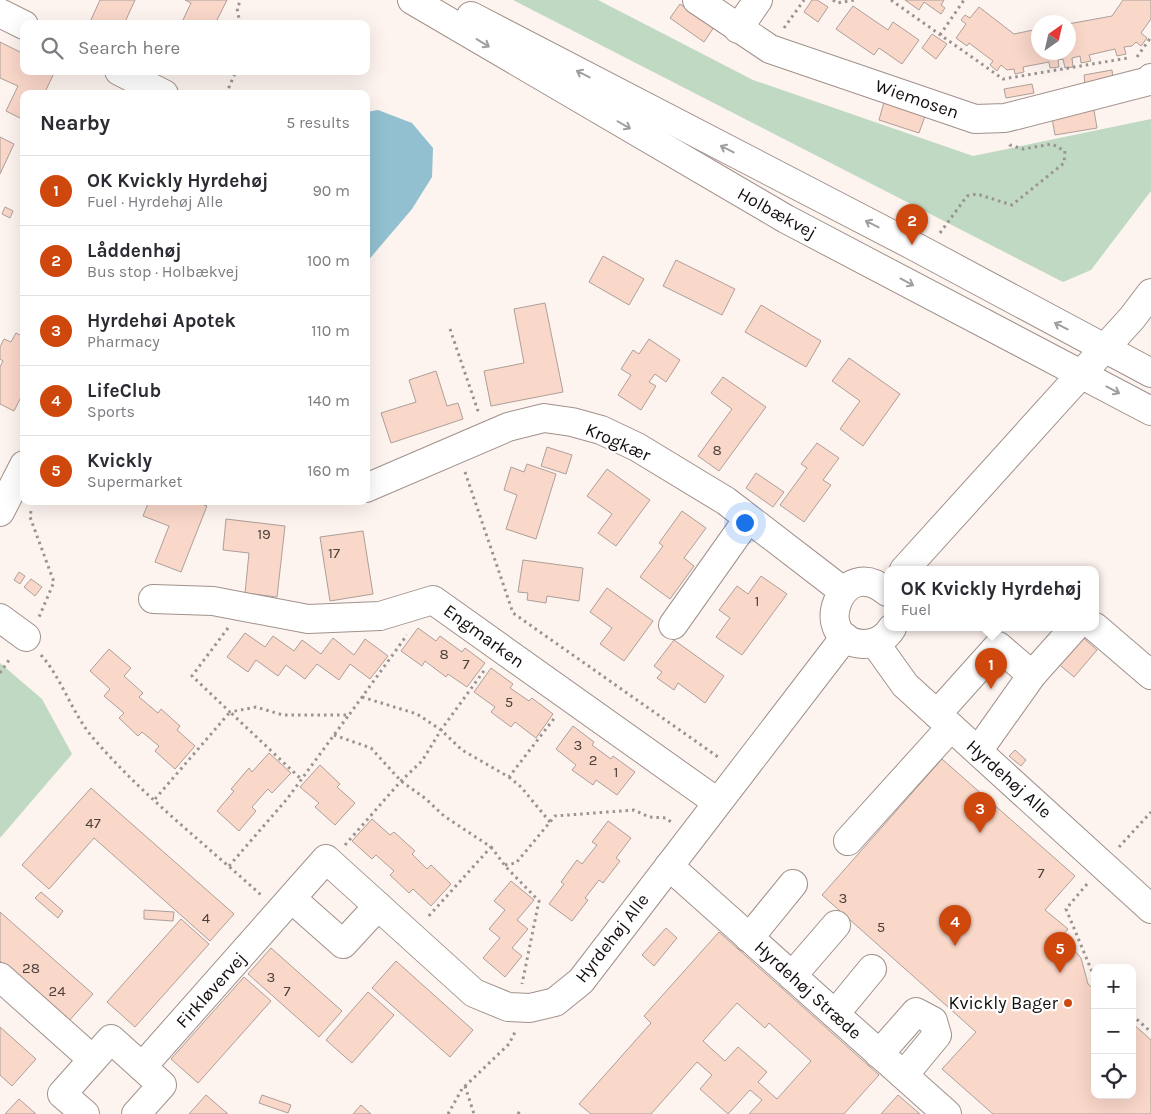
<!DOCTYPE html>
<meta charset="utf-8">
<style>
:root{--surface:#fff;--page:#f7f7f7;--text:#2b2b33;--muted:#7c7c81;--line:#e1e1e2;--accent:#ce480e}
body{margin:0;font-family:Karla,sans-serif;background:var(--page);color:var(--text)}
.controls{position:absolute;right:15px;bottom:15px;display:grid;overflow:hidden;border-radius:10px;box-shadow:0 5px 20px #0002}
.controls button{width:45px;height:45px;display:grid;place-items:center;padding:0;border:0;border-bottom:1px solid var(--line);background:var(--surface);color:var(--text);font:25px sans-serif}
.compass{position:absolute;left:1031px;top:15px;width:45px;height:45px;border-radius:50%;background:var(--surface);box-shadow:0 5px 20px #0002;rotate:34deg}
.you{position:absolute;left:744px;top:522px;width:18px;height:18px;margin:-12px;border:4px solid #fff;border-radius:50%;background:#1a73e8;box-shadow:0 0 0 8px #1a73e833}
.badge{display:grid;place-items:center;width:32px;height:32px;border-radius:50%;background:var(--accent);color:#fff;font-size:16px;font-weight:700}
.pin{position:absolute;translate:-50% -41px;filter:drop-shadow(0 1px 2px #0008)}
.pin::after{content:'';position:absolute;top:26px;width:18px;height:15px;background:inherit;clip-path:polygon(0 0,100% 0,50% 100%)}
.popup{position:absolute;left:884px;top:566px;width:215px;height:65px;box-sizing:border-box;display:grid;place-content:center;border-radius:10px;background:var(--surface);filter:drop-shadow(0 1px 4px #0005);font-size:16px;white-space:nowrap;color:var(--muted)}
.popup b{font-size:19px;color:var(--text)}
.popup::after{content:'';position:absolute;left:50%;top:100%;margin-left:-10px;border:10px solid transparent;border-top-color:var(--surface)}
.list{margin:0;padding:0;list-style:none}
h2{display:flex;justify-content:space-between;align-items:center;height:65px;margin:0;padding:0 20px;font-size:21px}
h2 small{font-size:16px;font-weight:400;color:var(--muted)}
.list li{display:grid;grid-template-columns:32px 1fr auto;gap:15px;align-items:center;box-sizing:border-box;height:70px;padding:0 20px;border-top:1px solid var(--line)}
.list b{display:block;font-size:19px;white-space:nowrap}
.list p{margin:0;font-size:16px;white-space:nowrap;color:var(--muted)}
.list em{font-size:16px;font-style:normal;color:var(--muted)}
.icon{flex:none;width:28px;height:28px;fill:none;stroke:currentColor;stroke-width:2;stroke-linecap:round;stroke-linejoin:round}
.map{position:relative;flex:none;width:1151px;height:1114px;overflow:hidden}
.search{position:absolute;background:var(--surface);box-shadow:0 5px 20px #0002;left:20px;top:20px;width:350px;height:55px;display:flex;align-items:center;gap:12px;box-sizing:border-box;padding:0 18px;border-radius:10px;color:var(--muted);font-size:19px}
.panel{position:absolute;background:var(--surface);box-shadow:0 5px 20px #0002;left:20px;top:90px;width:350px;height:415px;border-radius:10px}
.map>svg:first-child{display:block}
</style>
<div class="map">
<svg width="1151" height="1114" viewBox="0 0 1151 1114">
<rect width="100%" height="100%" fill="#fdf3ef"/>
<g fill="#bfd9c2">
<polygon points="513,0 598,0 753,80 973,156 1151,119 1151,191 1091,270 1063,282"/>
<polygon points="0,663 42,699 72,754 0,838"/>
</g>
<polygon fill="#92c0d0" points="378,110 412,123 433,148 432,177 412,209 366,263 366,112"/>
<g fill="#f9d7c9" stroke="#ae9f99" fill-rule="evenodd">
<polygon points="100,0 135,0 124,24 94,24 90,22"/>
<polygon points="185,0 227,0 215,24 181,24 191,3"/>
<polygon points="812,0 817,0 828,7 818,22 804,12"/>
<polygon points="905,0 944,0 941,5 945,8 941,14 924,2 919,10"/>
<polygon points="1123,0 1151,0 1151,19 1141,33 1147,38 1141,46 1136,42 1132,46 1124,47 1126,54 1117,56 1115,49 1089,55 1091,61 1081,63 1080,56 1072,58 1073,67 1065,68 1063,59 1058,60 1059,67 1050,68 1049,62 1023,67 1024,72 1015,74 1014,69 1007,70 1001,65 997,71 990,65 993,61 969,43 967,46 956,38 966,24 961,20 965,15 970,18 979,7 1014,34 1038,29 1038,52 1068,52 1068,24 1112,16"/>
<polygon points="680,4 714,27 704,42 670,18"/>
<polygon points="853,6 888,30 893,22 919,40 902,64 879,48 874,55 836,29"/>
<polygon points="932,34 947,44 936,59 922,48"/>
<polygon points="0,42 24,54 24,71 55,71 44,94 24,94 24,120 6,111 18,86 0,78"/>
<polygon points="1112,70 1113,79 1085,84 1084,75"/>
<polygon points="1032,84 1034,93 1006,98 1004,89"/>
<polygon points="884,102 925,116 919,133 879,120"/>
<polygon points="1094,110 1097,128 1055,135 1052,118"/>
<polygon points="0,137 14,144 0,174"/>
<polygon points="5,207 13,211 10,218 2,214"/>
<polygon points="603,256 644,279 629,305 589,282"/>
<polygon points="676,260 735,289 722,315 663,286"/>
<polygon points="545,303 563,392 491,406 484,371 524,363 514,309"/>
<polygon points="761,305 821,341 806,367 745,332"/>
<polygon points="16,333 24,337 24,391 14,411 0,404 0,367 3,361 0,359 0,347 4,339 11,342"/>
<polygon points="649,339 680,360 666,382 655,374 649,382 656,386 641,410 618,395 631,375 621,369 633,350 639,354"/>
<polygon points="849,358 900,394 863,446 840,429 860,401 832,381"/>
<polygon points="436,371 447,406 458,403 463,419 391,443 381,413 416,402 409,380"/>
<polygon points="723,377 766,407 719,471 698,456 732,409 711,393"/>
<polygon points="817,443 839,458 823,480 831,485 804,522 780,505 807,468 801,464"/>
<polygon points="547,447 572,455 566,474 541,466"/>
<polygon points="527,464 556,474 536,539 506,529 517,495 504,490 511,467 524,472"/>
<polygon points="607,469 650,500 616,546 598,533 612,514 587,496"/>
<polygon points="756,473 784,492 773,507 746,488"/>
<polygon points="149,501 194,501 207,506 181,572 155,562 169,526 143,516"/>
<polygon points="682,511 706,528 684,558 694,566 670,599 640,577 663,546 659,543"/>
<polygon points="226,519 285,526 277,597 245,593 249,553 223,550"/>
<polygon points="363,531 373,594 330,601 320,537"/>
<polygon points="523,560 583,568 579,601 547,596 546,603 527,600 528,593 518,592"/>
<polygon points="19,572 25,576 20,584 14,580"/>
<polygon points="761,576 787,594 742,655 716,637 730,618 719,610 737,586 748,594"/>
<polygon points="31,579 42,587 35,596 24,587"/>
<polygon points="607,588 653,621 624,661 600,644 612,628 590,612"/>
<polygon points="418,628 436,641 440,636 462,652 465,648 485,663 467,687 448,674 446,677 425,661 422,666 401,651"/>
<polygon points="245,633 265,647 273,636 294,651 302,640 321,654 333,638 354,655 365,639 388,656 370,679 350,664 339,680 317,664 305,679 286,665 278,676 256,660 248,672 227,657"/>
<polygon points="1079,634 1097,650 1074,677 1055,661"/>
<polygon points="674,640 724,676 705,703 678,683 674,690 657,678 662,672 654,666"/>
<polygon points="109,649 131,668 124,676 143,693 139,697 158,713 161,709 180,726 177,730 195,746 175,769 155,751 159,746 142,732 138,736 119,718 124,713 104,696 110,689 90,671"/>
<polygon points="491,668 513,684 510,688 529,701 532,698 553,714 536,738 515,722 511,727 491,712 495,707 474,692"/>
<polygon points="573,726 594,742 592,745 611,759 613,756 635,772 617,795 596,780 593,785 572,770 576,765 556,749"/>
<polygon points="1015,750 1026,760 1021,766 1009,756"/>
<polygon points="269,753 291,773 272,793 268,789 252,807 256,811 239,831 217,811 234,791 231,789 249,768 252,772"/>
<polygon points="942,759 1075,876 1045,910 1068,929 1062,936 1081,958 1088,984 1095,990 1095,1095 1132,1095 1132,1023 1151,1040 1151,1114 993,1114 942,1069 976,1032 822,895"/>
<polygon points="320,765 340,784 337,787 355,803 335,825 315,807 319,803 300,787"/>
<polygon points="91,788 234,914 210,941 94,838 49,889 22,865"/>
<polygon points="372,819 390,835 394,832 415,851 412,854 427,869 431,865 451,884 431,906 413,889 409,893 390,875 394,871 376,855 372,859 352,841"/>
<polygon points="608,821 631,838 616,858 620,861 603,883 599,880 585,898 588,900 572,921 549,904 564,884 561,882 577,860 582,864 597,845 592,842"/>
<polygon points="511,881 534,900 517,920 528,929 512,948 522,956 505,977 483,958 500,938 489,929 505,910 494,901"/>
<polygon points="41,892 63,911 58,918 35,898"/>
<polygon points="144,910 174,912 173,921 144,919"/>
<polygon points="0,912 93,994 68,1022 0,961"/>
<polygon points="181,919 209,944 135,1027 107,1002"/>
<polygon points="666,928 677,938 654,966 642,955"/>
<path d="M719,932L879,1075L844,1114H749L762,1100L750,1090L728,1114L700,1089L712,1075L697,1062L651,1114H591L579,1104L651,1023L644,1016ZM737,1003L765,1028L769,1023L811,1061L777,1099L758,1082L767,1072L738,1047L725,1061L703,1041Z"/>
<polygon points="271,948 342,1011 319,1037 248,974"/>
<polygon points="396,961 473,1030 450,1057 372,988"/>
<polygon points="244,977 271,1001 198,1083 171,1059"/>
<polygon points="368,992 394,1015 352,1063 326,1040"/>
<polygon points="0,1027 36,1059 12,1086 0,1075"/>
<polygon points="206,1095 228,1114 189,1114"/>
<polygon points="262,1095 291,1105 288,1113 259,1103"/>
<polygon points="898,1095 920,1114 881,1114"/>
<polygon points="19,1099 36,1114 5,1114"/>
<polygon points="361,1105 371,1114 353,1114"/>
</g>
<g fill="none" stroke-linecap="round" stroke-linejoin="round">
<defs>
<g id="minor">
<polyline points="412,0 786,219 1151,411"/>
<polyline points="697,0 770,49 975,119 1005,118 1149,81 1151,78"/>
<polyline points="0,13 24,25"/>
<polyline points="471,16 912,245 1151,373"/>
<polyline points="738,29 758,0"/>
<polyline points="119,71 164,94"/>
<polyline points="366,488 508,427 544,418 572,422 601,430 637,447 726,501 843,591"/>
<polyline points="0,512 24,465"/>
<polyline points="904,570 1132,318 1151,293"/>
<path d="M887,592C841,552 809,641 863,644C876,644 886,638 892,628"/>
<polyline points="153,599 213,601 308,619 380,616 433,600 717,802"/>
<polyline points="0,618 26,637"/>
<polyline points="673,625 748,519"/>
<polyline points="1095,627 1151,675"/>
<polyline points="875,643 905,685 1151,909"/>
<polyline points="937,714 998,646 1032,675"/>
<polyline points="978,751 1032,675 1074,628"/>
<polyline points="848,841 951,727"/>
<polyline points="669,866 947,1114"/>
<polyline points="292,899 343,944 378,906"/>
<polyline points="749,938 793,884"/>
<polyline points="792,976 836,925"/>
<polyline points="0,977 92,1059"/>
<polyline points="835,1014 872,969"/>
<polyline points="879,1054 916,1012 933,1021 937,1035 904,1075"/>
<polyline points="142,1067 326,859 474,993 508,1007 530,1008 555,1002 581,981 845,637"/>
<polyline points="85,1114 62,1094 111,1039 162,1085 136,1114"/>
</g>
</defs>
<use href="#minor" stroke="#a0918b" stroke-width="30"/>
<g stroke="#9b9390" stroke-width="3" stroke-dasharray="2.5 4" stroke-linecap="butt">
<polyline points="833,0 837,3 855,0"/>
<polyline points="891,0 1003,79 1128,58"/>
<polyline points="240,24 237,8 241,0"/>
<polyline points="784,28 804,0"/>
<polyline points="940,35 964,0"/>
<polyline points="1137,57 1151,37"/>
<polyline points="226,94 236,71"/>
<polyline points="940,233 967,196 977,194 1012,205 1064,163 1065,151 1052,144 1023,149 1010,145 1009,141"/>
<polyline points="450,329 479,414"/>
<polyline points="465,472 513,613 721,759"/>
<polyline points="31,511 30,517 54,582 39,617"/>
<polyline points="228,628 192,676 230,712 256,707 283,715 349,715 407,635"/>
<path d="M41,655C63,680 72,714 94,739C143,796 205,844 261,895"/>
<polyline points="0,673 11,657"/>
<polyline points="362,697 417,714 441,730 462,750 509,777 556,716"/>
<polyline points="334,735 371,748 401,781 426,799 444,816 491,847 427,918"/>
<polyline points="509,777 521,787 550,822"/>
<polyline points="155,799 230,712 301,779"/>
<polyline points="345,845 401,781 422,761 441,730 486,668"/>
<polyline points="491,847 506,867 539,901 522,984"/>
<polyline points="1119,847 1151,812"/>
<polyline points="505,865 516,863 555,816 634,810 649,817 666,818 671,822"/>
<polyline points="229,866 287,799 348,716"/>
<polyline points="1087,884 1066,909 1095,979"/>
<polyline points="1132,1015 1151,1032"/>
<polyline points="465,1086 474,1114"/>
<polyline points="448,1114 462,1089 509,1044 515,1032"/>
<polyline points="518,1114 520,1111"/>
</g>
<use href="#minor" stroke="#fff" stroke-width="28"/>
</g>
<defs><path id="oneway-shaft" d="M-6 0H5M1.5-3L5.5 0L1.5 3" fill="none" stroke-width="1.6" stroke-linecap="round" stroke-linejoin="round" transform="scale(1.25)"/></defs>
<g stroke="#a19f9e">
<use href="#oneway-shaft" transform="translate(483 43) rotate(31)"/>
<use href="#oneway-shaft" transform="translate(583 74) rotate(-153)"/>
<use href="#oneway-shaft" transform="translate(624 125) rotate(30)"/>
<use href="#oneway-shaft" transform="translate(727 149) rotate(-153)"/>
<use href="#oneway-shaft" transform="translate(872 224) rotate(-153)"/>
<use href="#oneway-shaft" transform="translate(907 282) rotate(28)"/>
<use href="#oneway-shaft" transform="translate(1061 326) rotate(-153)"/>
<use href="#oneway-shaft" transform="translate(1113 390) rotate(28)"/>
</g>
<circle fill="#ce480e" stroke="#fff" stroke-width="2" cx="1068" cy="1003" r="5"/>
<g text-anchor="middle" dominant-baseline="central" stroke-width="4.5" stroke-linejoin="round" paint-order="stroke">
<g font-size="15" fill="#4d413c">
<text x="717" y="450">8</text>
<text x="264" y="534">19</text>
<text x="334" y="553">17</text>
<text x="757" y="601">1</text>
<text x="444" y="654">8</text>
<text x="466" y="664">7</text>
<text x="509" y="702">5</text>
<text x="578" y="745">3</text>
<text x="593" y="760">2</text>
<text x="616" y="772">1</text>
<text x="93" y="823">47</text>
<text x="1041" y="873">7</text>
<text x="843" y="898">3</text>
<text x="206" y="918">4</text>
<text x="881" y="927">5</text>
<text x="31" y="968">28</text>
<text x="271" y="977">3</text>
<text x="57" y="991">24</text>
<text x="287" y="991">7</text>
</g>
<g font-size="18" fill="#140f0d" stroke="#fff">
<text transform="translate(917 99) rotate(19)">Wiemosen</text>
<text transform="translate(777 213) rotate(29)">Holbækvej</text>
<text transform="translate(618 442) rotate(24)">Krogkær</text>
<text transform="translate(484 636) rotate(36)">Engmarken</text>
<text transform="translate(1009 779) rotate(42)">Hyrdehøj Alle</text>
<text transform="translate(612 938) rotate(-52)">Hyrdehøj Alle</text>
<text transform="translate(211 990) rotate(-48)">Firkløvervej</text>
<text transform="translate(808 990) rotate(42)">Hyrdehøj Stræde</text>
</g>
<g font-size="18" fill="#140f0d" stroke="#fff" text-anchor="end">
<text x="1058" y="1003">Kvickly Bager</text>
</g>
</g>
</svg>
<div class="controls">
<button>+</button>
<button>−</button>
<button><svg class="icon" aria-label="locate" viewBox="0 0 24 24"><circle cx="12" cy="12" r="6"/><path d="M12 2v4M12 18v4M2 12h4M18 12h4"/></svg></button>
</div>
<svg class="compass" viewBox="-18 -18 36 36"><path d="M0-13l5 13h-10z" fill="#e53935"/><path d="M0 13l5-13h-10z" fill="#7c7c81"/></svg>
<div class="you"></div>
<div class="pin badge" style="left:991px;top:689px">1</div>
<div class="popup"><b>OK Kvickly Hyrdehøj</b>Fuel</div>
<div class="pin badge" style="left:912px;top:245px">2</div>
<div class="pin badge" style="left:980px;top:833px">3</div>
<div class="pin badge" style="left:955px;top:946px">4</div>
<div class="pin badge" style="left:1060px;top:973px">5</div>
<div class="search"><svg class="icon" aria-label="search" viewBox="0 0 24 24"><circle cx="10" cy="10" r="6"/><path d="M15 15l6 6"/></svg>Search here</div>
<section class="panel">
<h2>Nearby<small>5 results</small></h2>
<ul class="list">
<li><span class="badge">1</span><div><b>OK Kvickly Hyrdehøj</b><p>Fuel · Hyrdehøj Alle</p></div><em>90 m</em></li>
<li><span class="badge">2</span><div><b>Låddenhøj</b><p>Bus stop · Holbækvej</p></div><em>100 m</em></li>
<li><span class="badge">3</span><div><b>Hyrdehøi Apotek</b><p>Pharmacy</p></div><em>110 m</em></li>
<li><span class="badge">4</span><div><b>LifeClub</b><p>Sports</p></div><em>140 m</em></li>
<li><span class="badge">5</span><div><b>Kvickly</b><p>Supermarket</p></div><em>160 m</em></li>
</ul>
</section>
</div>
